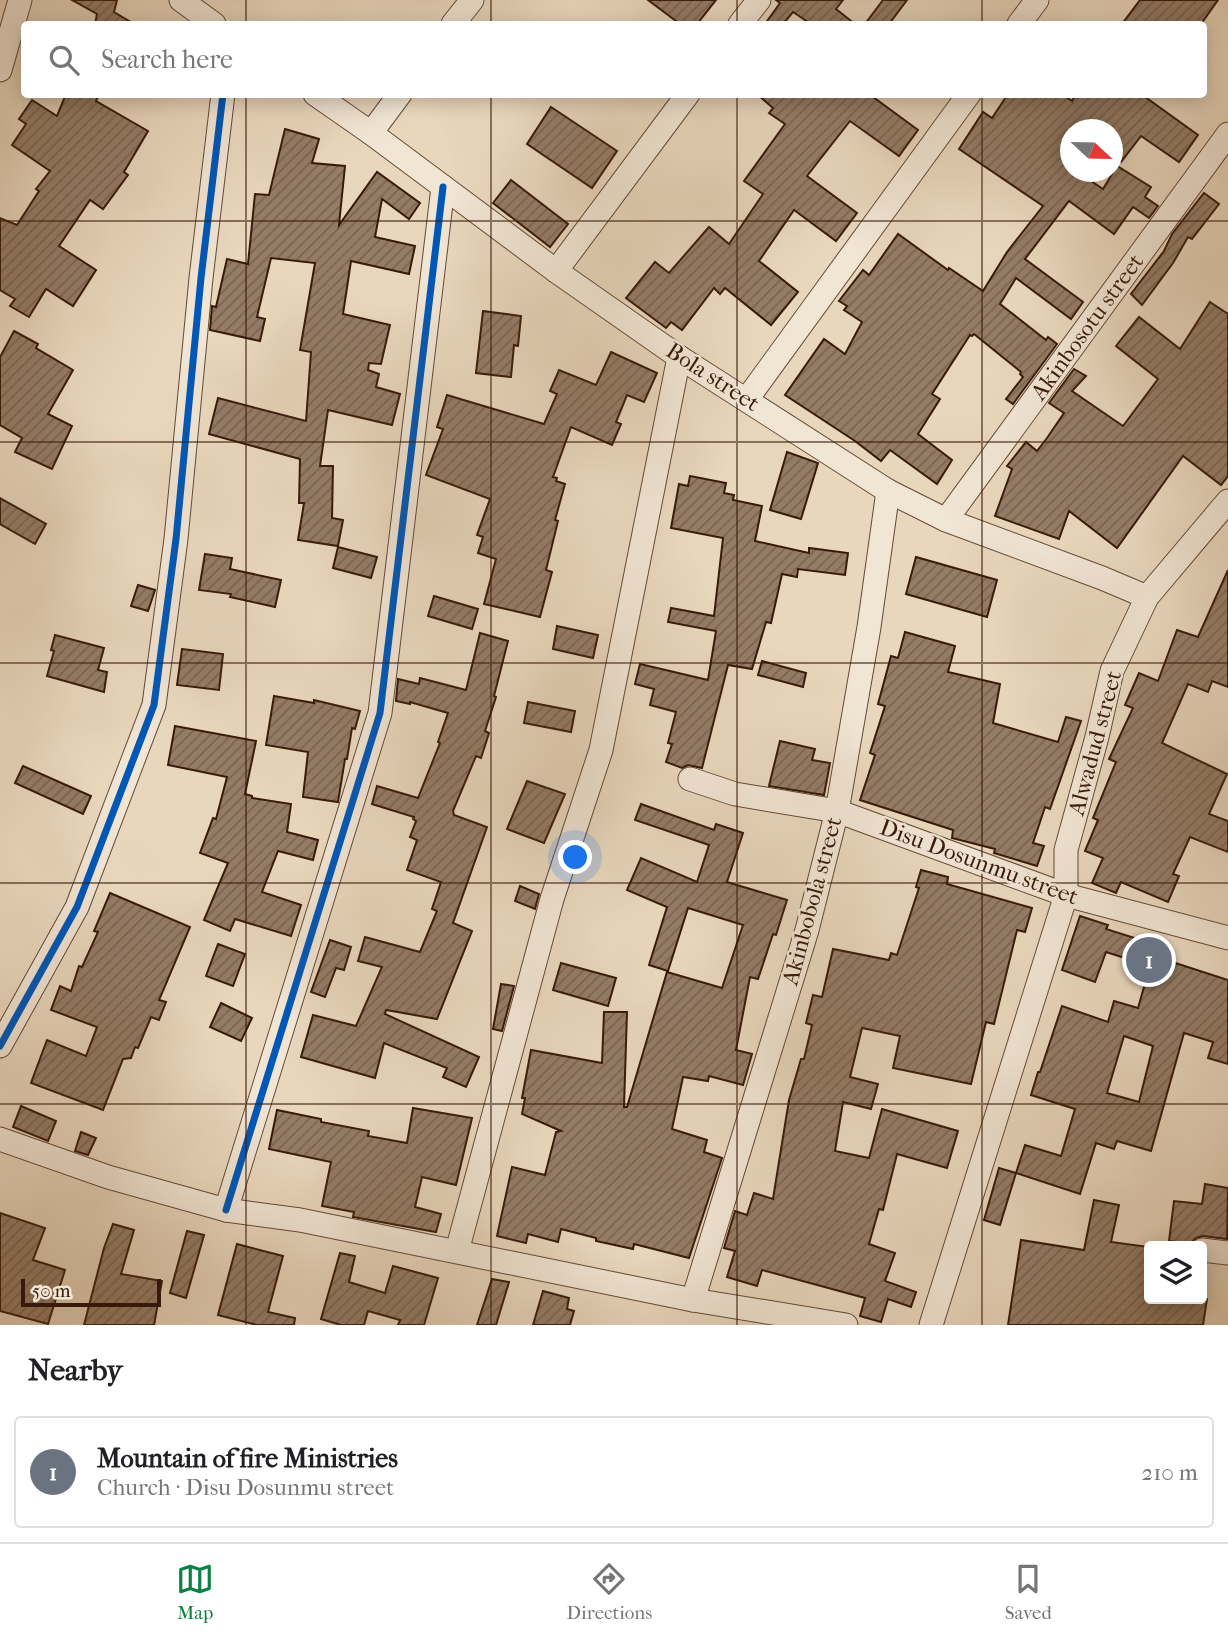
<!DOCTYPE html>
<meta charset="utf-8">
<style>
:root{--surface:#fff;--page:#f6f6f6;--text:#202124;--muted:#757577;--line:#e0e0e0;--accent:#0b8043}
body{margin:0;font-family:"IM FELL French Canon",serif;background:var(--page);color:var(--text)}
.controls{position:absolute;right:21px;bottom:21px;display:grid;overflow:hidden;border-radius:7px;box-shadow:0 4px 18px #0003}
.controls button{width:63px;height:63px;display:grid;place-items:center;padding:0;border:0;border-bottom:2px solid var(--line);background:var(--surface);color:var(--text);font:35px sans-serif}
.compass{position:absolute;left:1060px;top:119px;width:63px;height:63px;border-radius:50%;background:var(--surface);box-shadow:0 4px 18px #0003;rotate:112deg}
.scale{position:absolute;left:21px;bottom:18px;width:140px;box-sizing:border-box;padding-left:7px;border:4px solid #381a0a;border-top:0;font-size:19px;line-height:24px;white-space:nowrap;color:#381a0a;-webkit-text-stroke:5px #f1e5d4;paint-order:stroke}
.you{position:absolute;left:576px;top:858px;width:24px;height:24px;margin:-18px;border:5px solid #fff;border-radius:50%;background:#1a73e8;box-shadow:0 0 0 10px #1a73e833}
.badge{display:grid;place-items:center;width:46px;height:46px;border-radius:50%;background:var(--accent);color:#fff;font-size:23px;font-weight:700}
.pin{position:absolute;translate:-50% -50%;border:4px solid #fff;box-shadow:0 2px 7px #0006}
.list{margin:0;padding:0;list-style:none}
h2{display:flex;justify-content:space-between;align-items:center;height:91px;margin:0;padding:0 28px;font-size:30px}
h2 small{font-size:23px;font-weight:400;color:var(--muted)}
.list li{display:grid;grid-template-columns:46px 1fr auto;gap:21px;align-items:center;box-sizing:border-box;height:112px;margin:0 14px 14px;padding:0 14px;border:2px solid var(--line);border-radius:7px}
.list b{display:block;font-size:26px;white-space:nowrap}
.list p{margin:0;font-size:23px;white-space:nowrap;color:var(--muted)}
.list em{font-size:23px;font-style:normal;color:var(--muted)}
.icon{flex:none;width:38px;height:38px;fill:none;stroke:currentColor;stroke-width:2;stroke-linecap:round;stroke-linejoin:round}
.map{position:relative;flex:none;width:1228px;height:1325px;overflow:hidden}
.search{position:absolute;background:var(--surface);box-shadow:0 4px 18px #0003;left:21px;right:21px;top:21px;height:77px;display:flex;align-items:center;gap:18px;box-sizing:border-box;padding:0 24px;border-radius:7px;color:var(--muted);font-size:26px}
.sheet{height:217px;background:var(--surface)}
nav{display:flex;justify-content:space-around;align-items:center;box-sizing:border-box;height:98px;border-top:2px solid var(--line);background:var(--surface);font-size:19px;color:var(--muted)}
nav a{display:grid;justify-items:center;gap:4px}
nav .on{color:var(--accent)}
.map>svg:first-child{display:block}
</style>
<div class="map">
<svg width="1228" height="1325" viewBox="0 0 1228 1325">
<defs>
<pattern id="building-hatch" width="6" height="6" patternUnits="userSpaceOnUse" patternTransform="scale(1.75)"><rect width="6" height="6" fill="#947c67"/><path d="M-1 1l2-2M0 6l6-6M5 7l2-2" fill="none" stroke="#7a6553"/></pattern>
</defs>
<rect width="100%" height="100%" fill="#e9d7bd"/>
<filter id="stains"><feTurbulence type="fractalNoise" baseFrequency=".00286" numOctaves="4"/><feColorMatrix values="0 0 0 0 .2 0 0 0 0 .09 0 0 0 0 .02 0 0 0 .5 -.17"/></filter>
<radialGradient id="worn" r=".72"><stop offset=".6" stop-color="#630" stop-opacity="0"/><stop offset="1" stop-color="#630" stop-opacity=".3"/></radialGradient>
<g fill="url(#building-hatch)" stroke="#381a0a" stroke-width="2" fill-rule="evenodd">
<polygon points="72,0 117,0 114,12 134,24 95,24 97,14"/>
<polygon points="648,0 716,0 697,24 680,24"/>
<polygon points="776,0 843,0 836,9 855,24 811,24 793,12 783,24 765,24 780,3"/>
<polygon points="883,0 907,0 889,24 865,24"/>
<polygon points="1140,0 1218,0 1201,24 1122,24"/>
<polygon points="66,94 99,94 96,101 148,131 124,172 128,175 103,209 90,200 59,246 96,270 73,306 46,289 29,317 10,306 15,299 0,290 0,218 17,225 39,191 36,189 50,171 12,145 26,124 19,119 32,100 57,116"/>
<polygon points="757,94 869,94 918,130 899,156 850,121 807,176 857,213 836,241 794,210 759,261 798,292 771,325 725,288 720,294 714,288 682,330 671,322 666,328 626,298 655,262 669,273 709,227 729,244 763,194 744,181 785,124 769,113 773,108"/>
<polygon points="1008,94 1062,94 1072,101 1076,94 1141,94 1198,135 1179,162 1141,136 1121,162 1112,155 1112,130 1070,130 1070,154 1065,162 1070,166 1070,172 1078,172 1103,189 1117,166 1151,187 1145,197 1158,206 1149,218 1133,207 1114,234 1069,201 1025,259 1083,302 1071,319 1016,278 1000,304 1046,340 1048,337 1057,344 1013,404 1006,399 1023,377 1020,374 1021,372 974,334 972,336 970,335 932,394 940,399 918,434 952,460 937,484 890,450 881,461 855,441 785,395 824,339 845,354 862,322 844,310 847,306 839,301 863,270 869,275 898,234 948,270 949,268 983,291 1007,252 1043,206 959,149 983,112 992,118"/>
<polygon points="551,107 617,151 592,188 527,144"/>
<polygon points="285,129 319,139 312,163 345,166 339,225 377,172 420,203 409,219 382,199 375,237 415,246 409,274 351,261 343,314 390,325 381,364 369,363 368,370 379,374 376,387 400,394 392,425 328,410 320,466 333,466 332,518 343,520 338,546 298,540 304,503 299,503 300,459 209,434 218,398 306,421 311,352 300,350 315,263 271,258 257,317 265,319 260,341 210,330 212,306 216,307 227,259 248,264 255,194 269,195"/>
<polygon points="511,180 568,224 550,247 493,203"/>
<polygon points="1204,193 1219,204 1192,239 1188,237 1173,263 1142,305 1131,294 1164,251 1172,234"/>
<polygon points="1210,302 1228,314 1228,476 1221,485 1183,456 1117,548 1069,511 1059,539 995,516 1012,469 1007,466 1026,442 1037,451 1047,438 1064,413 1049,403 1074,369 1086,376 1072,391 1123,426 1158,379 1116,346 1139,317 1180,349"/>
<polygon points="483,311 521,316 518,346 514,345 511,377 476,373"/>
<polygon points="14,331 38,344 36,348 73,370 48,414 72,426 52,469 15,452 22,438 0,425 0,357"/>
<polygon points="611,352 657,373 644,402 627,395 616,422 621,424 612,445 571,427 553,477 557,478 556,481 565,484 555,520 558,521 546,570 552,572 540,617 484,604 496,559 478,553 483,537 477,535 490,499 426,475 443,429 437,427 447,395 544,424 557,394 550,391 559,370 596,385"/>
<polygon points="787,452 818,463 801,519 770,510"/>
<polygon points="690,476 726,483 724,493 734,495 733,500 762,506 755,541 809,553 809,548 848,553 845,575 798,569 797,577 782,574 771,623 766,622 752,669 728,665 702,768 688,765 682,768 666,762 672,744 668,743 676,712 650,705 654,689 635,684 640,664 708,680 716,631 668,622 671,608 714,616 723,538 671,528 679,484 688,486"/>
<polygon points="0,498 46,524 35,544 0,524"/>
<polygon points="338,547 377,557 371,578 333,568"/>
<polygon points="205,554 232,558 230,569 281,580 275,607 230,597 231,594 199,590"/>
<polygon points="916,557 997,580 987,617 906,594"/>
<polygon points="1228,570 1228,687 1212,681 1208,692 1188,684 1162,743 1227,774 1209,814 1228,821 1228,852 1190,837 1173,874 1179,876 1168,902 1121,882 1116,893 1092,883 1103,858 1085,851 1098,820 1093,818 1116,762 1109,759 1133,708 1125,705 1139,673 1158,681 1177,630 1198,637"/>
<polygon points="138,585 155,590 148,611 131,606"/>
<polygon points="434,596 478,609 472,629 428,616"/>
<polygon points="557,626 598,635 593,658 553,649"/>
<polygon points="905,632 955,646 948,672 1000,684 993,723 1058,742 1066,717 1081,721 1050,809 1045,807 1033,843 1044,846 1037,866 994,853 995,849 952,838 953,830 860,800 875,755 870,753 885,706 878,704 891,656 898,658"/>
<polygon points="480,633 508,641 494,696 496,697 485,731 489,733 481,758 476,756 453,811 454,815 487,827 453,923 472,931 437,1019 386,1010 385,1014 479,1057 466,1087 443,1077 447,1068 384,1043 375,1078 301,1057 313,1015 356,1026 382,967 358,961 365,937 420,952 437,911 432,909 441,882 407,870 417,840 410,837 416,821 413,819 414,817 372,804 377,786 418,798 440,743 438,742 448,713 410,702 410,704 396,701 398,679 419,684 420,678 466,690"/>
<polygon points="55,635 104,648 98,670 107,672 104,692 47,676 54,651 51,650"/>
<polygon points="182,649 223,654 219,690 177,685"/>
<polygon points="762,661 806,673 803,687 758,675"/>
<polygon points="274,696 314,703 314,700 360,711 355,729 352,728 347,759 345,759 338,802 303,797 308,752 266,745"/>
<polygon points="528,702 575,711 571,732 524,723"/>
<polygon points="175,726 256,741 245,794 252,796 252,798 291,804 287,832 318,840 313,860 278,851 262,892 301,905 291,936 235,919 230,931 204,920 228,863 200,853 213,818 216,819 227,777 168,765"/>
<polygon points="780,741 815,749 812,760 830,763 824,795 769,786"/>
<polygon points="23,766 91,796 83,814 15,783"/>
<polygon points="527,781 565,794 544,843 507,829"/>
<polygon points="641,804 714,830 716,824 743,833 727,882 787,900 776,935 773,934 758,979 750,977 736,1050 752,1054 743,1085 709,1076 708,1081 683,1077 672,1129 707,1140 704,1152 722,1158 689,1258 634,1244 633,1249 596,1241 596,1238 561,1229 558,1242 528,1234 526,1243 497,1236 512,1167 545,1175 556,1132 561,1131 522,1114 525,1098 522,1098 531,1050 602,1063 604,1012 627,1012 624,1107 627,1107 667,972 722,988 743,925 688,908 668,971 649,965 667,907 627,890 641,858 697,882 709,845 635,820"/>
<polygon points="921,870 948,877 947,884 1032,908 1025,932 1017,930 994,1024 986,1022 971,1084 893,1068 900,1036 862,1028 850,1077 878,1084 871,1109 843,1102 835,1151 869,1158 882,1109 958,1131 947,1168 897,1154 883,1210 879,1209 869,1244 895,1253 885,1281 916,1292 911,1307 888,1299 881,1322 860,1316 865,1298 762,1270 757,1286 727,1277 735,1251 724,1248 735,1211 747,1215 754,1193 773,1199 789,1100 801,1059 804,1059 812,1025 806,1023 813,995 822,997 833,949 889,960 891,953 897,955 919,888 916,887"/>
<polygon points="520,886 539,894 535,909 515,901"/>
<polygon points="110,893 190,927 159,1000 166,1002 159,1020 151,1017 138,1048 135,1047 131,1058 123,1059 103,1110 31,1083 47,1040 86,1056 97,1027 51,1010 60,986 71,991 79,966 82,967 98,932 94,931"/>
<path d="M1080,916L1108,925L1106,929L1169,949L1166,960L1228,980V1064L1208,1058L1213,1042L1184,1033L1151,1151L1117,1141L1114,1149L1096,1143L1080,1194L1016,1173L1025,1145L1061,1156L1075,1109L1031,1095L1038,1072H1040L1062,1006L1108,1022L1114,1001L1138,1008L1150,966L1106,952L1095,982L1062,970ZM1124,1036L1153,1046L1139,1102L1107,1093Z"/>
<polygon points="330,940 351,947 344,970 336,968 325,997 311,992"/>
<polygon points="218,944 245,954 233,986 206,976"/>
<polygon points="561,963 616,978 608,1006 553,990"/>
<polygon points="501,984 514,986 502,1031 493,1029"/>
<polygon points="221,1003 252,1018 241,1041 210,1027"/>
<polygon points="21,1106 56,1121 48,1141 13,1127"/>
<polygon points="413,1108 472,1118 456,1185 422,1177 415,1207 441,1214 436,1232 353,1217 354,1212 322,1206 331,1162 269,1149 277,1110 321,1119 321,1122 369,1131 368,1136 407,1143"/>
<polygon points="81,1132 96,1138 88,1155 75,1151"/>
<polygon points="999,1168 1016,1173 1000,1225 984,1220"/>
<polygon points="1205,1184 1228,1188 1227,1239 1203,1236 1196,1238 1190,1244 1169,1241 1174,1201 1202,1204"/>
<polygon points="1094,1200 1119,1205 1111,1242 1149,1247 1148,1299 1207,1299 1203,1325 1008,1325 1021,1240 1084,1250"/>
<polygon points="0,1213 45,1228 33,1260 65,1270 48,1324 0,1311"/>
<polygon points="113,1224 134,1230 121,1274 162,1281 154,1325 84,1325 104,1248"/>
<polygon points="187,1231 204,1235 186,1298 170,1293"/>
<polygon points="237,1244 283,1256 268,1312 295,1318 294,1325 257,1325 218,1315"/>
<polygon points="340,1253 355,1256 349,1282 385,1293 393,1266 438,1278 424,1325 398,1325 400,1320 368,1311 364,1325 341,1325 321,1319"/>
<polygon points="492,1279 509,1282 496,1325 477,1325"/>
<polygon points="543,1291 569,1298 567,1309 574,1311 570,1325 533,1325"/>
</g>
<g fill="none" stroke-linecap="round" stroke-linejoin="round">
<defs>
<g id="minor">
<polyline points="181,0 214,24"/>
<polyline points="453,24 472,0"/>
<polyline points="740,24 759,0"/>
<polyline points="1019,24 1037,0"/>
<polyline points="0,70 20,0"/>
<polyline points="315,94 371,133 556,271 679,357 888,491 946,520 1102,578 1147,597"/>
<polyline points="371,133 400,94"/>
<polyline points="556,271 688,94"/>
<polyline points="747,399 969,94"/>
<polyline points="946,520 1228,134"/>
<polyline points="690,779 735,794 837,811 1066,895 1228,938"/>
<polyline points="0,1046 77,907 154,705 176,539 201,278 223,94"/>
<polyline points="0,1139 108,1177 226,1210 300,1220 693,1300 846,1325"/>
<polyline points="226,1210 380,713 443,187"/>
<polyline points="1202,1250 1228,1253"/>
<polyline points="457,1251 552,899 601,750 679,357"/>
<polyline points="693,1300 807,930 837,811 869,627 888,491"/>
<polyline points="931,1325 1066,895 1066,850 1097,737 1112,671 1147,597 1228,501"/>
</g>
</defs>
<use href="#minor" stroke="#644937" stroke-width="25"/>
<use href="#minor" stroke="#f1e5d4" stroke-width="23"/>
<defs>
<g id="cycleway">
<polyline points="0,1046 77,907 154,705 176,539 201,278 223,94"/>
<polyline points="226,1210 380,713 443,187"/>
</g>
</defs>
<use href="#cycleway" stroke="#f1e5d4" stroke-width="11"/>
<use href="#cycleway" stroke="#0057b8" stroke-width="7"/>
</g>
<path fill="none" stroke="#381a0a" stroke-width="2" stroke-opacity="0.55" d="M246,0V24M491,0V24M737,0V24M982,0V24M246,94V1325M491,94V1325M737,94V1325M982,94V1325M0,221H1228M0,442H1228M0,663H1228M0,883H1228M0,1104H1228"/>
<g text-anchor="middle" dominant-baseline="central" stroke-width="5" stroke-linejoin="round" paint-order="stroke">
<g font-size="23" fill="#381a0a" stroke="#f1e5d4">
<text transform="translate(1087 327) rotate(-54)">Akinbosotu street</text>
<text transform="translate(713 377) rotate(33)">Bola street</text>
<text transform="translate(1095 743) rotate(-75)">Alwadud street</text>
<text transform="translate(979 862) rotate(20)">Disu Dosunmu street</text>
<text transform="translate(812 901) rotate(-75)">Akinbobola street</text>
</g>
</g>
<rect width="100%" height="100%" filter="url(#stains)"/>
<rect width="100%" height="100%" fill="url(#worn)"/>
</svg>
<div class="controls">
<button><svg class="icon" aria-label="layers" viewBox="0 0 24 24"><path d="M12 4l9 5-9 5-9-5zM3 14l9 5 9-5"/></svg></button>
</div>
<svg class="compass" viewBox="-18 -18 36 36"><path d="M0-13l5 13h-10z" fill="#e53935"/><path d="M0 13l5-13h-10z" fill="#757577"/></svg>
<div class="scale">50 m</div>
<div class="you"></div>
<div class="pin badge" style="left:1149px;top:960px;background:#6b7280">1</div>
<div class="search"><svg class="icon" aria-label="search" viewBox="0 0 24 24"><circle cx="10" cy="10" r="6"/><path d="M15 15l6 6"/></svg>Search here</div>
</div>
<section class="sheet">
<h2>Nearby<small></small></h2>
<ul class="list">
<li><span class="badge" style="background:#6b7280">1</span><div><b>Mountain of fire Ministries</b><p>Church · Disu Dosunmu street</p></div><em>210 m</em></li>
</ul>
</section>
<nav>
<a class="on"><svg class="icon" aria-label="map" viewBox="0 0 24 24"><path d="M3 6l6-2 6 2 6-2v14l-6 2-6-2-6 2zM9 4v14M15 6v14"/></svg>Map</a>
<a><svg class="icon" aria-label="directions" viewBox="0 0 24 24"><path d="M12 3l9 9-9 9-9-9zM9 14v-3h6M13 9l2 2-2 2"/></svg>Directions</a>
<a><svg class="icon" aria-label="saved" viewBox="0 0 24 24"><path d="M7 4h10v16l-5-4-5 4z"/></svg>Saved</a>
</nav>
